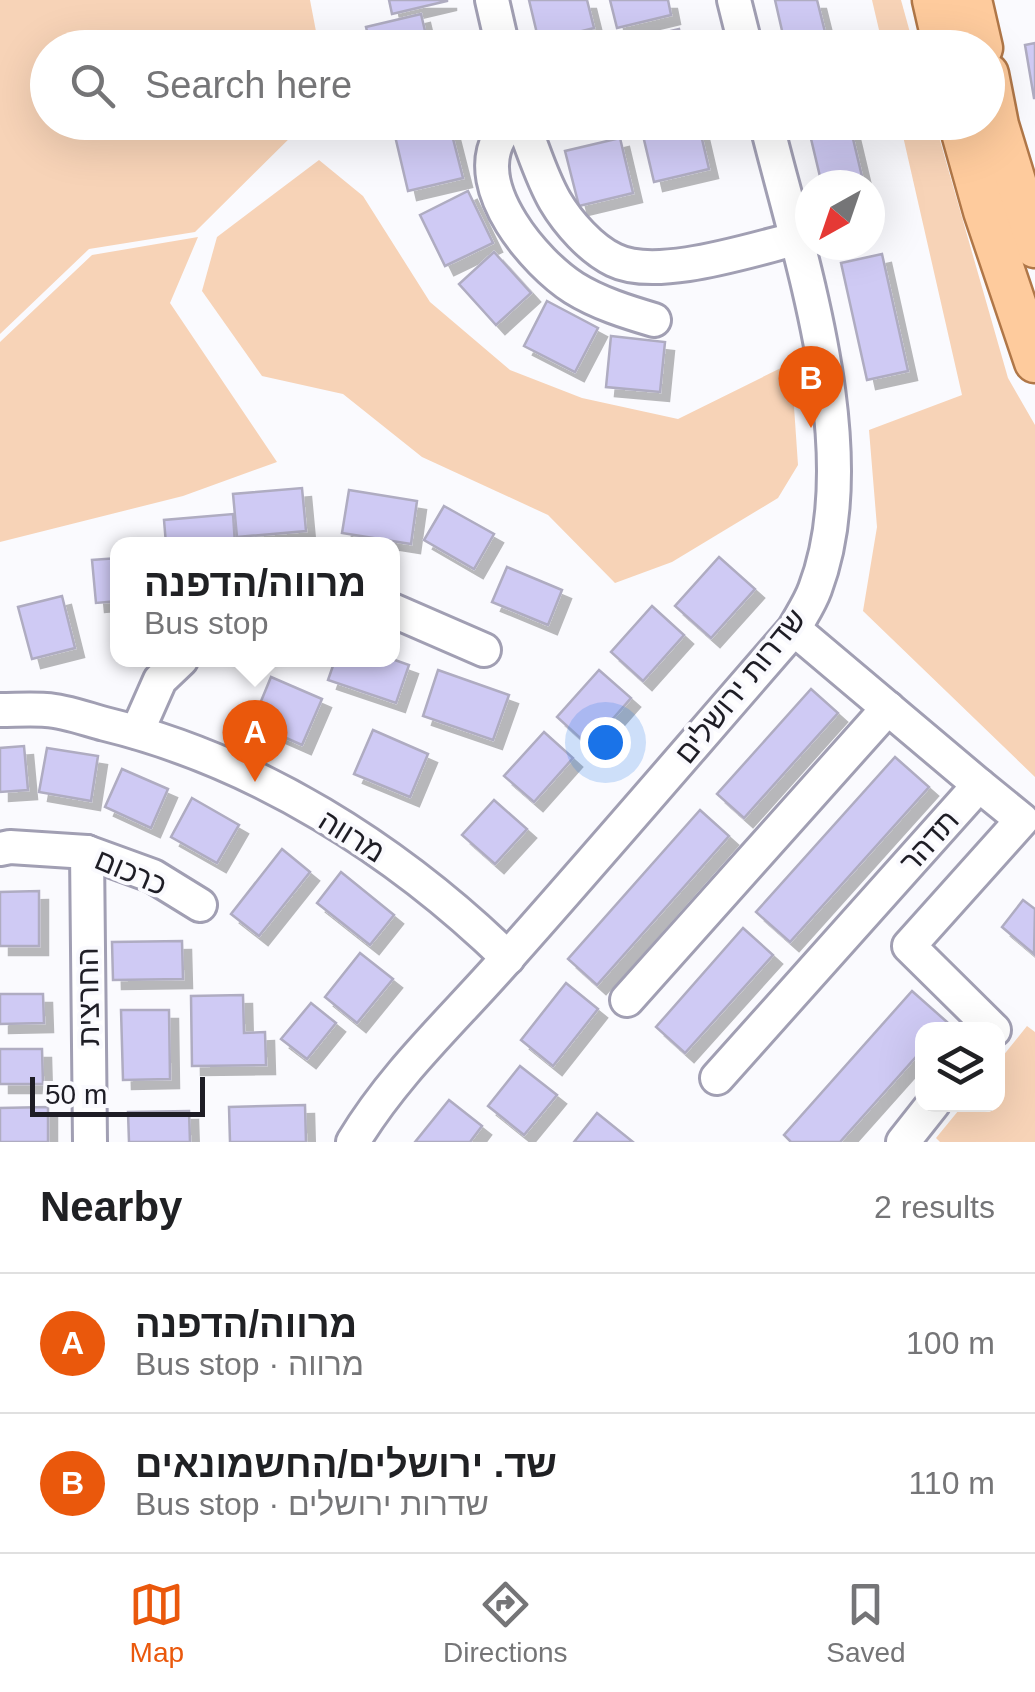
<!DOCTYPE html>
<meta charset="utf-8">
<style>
:root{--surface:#fff;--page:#f6f6f6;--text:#202124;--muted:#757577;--line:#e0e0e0;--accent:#ea580c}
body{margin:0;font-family:Arial,Heebo,sans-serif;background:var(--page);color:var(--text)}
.controls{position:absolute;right:30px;bottom:30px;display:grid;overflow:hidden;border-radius:20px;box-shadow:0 10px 40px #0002}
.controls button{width:90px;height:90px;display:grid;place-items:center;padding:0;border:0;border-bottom:2px solid var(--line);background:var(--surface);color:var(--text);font:50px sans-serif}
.compass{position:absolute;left:795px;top:170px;width:90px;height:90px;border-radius:50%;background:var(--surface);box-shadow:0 10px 40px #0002;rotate:220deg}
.scale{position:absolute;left:30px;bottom:25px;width:175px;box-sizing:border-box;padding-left:10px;border:5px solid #1e1d25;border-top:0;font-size:28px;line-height:35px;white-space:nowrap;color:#1e1d25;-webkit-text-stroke:8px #fafafe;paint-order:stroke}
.you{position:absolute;left:605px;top:742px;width:35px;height:35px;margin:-25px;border:8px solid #fff;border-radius:50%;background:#1a73e8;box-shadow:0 0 0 15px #1a73e833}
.badge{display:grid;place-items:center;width:65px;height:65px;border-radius:50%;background:var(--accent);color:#fff;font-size:32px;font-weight:700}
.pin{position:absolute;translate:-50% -82px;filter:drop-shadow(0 2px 5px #0008)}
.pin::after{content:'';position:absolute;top:52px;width:35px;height:30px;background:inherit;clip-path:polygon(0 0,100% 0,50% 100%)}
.popup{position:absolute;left:110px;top:537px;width:290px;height:130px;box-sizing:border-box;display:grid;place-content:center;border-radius:20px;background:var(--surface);filter:drop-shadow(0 2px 8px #0005);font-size:32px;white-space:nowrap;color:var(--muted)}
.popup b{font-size:38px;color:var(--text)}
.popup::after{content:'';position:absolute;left:50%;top:100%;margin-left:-20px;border:20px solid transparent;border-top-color:var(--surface)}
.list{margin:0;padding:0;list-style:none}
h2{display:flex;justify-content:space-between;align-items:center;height:130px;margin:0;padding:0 40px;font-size:42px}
h2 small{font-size:32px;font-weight:400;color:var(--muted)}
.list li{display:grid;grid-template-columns:65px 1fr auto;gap:30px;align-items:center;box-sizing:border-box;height:140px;padding:0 40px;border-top:2px solid var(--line)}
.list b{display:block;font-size:38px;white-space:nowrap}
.list p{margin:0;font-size:32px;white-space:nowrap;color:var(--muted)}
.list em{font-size:32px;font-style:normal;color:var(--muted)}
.icon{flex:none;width:55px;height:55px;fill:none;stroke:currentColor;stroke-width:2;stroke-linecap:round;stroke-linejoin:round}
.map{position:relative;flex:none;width:1035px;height:1142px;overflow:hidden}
.search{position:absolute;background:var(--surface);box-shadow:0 10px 40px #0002;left:30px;right:30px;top:30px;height:110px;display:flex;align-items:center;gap:25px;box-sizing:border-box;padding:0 35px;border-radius:55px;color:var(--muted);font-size:38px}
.sheet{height:410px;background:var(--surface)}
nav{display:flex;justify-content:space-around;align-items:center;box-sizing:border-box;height:140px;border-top:2px solid var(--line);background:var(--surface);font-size:28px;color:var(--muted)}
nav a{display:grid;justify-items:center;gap:5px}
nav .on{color:var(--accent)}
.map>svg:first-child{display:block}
</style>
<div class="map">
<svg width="1035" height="1142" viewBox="0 0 1035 1142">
<defs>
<filter id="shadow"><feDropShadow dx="9" dy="9" stdDeviation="0" flood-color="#0004"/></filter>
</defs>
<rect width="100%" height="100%" fill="#fafafe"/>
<g fill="#f7d3b7">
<polygon points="0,0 310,0 319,47 48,48 48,122 305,123 195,232 89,249 0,334"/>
<polygon points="872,0 901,0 914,47 883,47"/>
<polygon points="900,123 935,123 1008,378 1035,425 1035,777 863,611 877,527 869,430 962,395"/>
<polygon points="319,160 363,196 430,302 510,370 582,398 678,419 791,363 798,465 778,498 672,562 615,583 548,515 422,457 343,394 262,376 202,291 217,237"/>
<polygon points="198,237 170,303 277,462 183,496 0,542 0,342 92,255"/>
<polygon points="1027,1026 1035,1032 1035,1142 940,1142 936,1138 963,1105 998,1104 998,1062"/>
</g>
<g fill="#cfcaf4" stroke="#afacc1" stroke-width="2.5" filter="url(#shadow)">
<polygon points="389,0 447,0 447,1 392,14"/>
<polygon points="529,0 587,0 594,28 539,42"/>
<polygon points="610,0 668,0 671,15 617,28"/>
<polygon points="775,0 817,0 829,48 786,48"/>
<polygon points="421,14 429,48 371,48 366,27"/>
<polygon points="679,29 684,48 626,48 625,42"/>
<polygon points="1035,43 1035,98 1034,98 1025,45"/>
<polygon points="658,122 698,122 709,169 654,182 641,127"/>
<polygon points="807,122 849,122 864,185 822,185"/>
<polygon points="449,123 463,178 408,191 395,136"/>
<polygon points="620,138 633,193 579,206 565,151"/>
<polygon points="468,191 493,243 445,266 420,215"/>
<polygon points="494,252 531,293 496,325 459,284"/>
<polygon points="882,254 908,371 867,380 841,263"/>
<polygon points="547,301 598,328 575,372 524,346"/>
<polygon points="611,336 665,342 660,392 606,387"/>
<polygon points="302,488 306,531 237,537 233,494"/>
<polygon points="349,490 417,501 411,544 342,533"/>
<polygon points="444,506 494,534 474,569 424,540"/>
<polygon points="233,514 235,544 166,544 164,520"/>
<polygon points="719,557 755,589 711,638 675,606"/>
<polygon points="118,558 118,601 96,603 92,560"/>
<polygon points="507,567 562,590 548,625 492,602"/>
<polygon points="62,596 75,648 32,659 18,607"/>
<polygon points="652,606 684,635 643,681 611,652"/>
<polygon points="392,659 409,665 396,703 328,680 335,660"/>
<polygon points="438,670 509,695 493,740 423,716"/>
<polygon points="599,670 631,698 589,746 557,717"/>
<polygon points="271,677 322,699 302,745 252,723"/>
<polygon points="811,689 838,713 744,818 717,794"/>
<polygon points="373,730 428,754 410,797 354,774"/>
<polygon points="544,732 573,758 534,802 504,776"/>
<polygon points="24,746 28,790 0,792 0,748"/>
<polygon points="47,748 98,756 91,801 39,792"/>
<polygon points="895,757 929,787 790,942 756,912"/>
<polygon points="122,769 168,789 151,828 105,807"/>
<polygon points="192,798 239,825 217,863 171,837"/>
<polygon points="494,800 527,829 495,864 462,835"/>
<polygon points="700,810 729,836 597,985 568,959"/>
<polygon points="282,849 310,872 259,936 231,914"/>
<polygon points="341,872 394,915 370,945 317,903"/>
<polygon points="39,891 39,946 0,946 0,892"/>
<polygon points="1023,900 1035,909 1034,954 1002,927"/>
<polygon points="743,928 773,955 685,1053 656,1027"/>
<polygon points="182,941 183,979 113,980 112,942"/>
<polygon points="360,953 393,979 357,1023 325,997"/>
<polygon points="566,983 598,1009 553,1066 521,1040"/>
<polygon points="912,991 947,1022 941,1030 922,1030 922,1050 840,1142 791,1142 784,1135"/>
<polygon points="0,994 43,994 44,1023 0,1024"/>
<polygon points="243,995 244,1033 265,1032 266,1065 192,1066 191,996"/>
<polygon points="311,1003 336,1023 307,1059 281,1039"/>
<polygon points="121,1010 169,1010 170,1079 123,1080"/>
<polygon points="0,1049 42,1049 43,1084 0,1084"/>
<polygon points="520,1066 557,1095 524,1135 488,1106"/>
<polygon points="449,1100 482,1126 470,1142 415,1142"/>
<polygon points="305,1105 306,1142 230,1142 229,1107"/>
<polygon points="48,1107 48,1142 0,1142 0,1108"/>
<polygon points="189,1111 190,1142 129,1142 128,1112"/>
<polygon points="597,1113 633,1142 574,1142"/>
</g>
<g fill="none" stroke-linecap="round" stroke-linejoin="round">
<defs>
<g id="minor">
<polyline points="492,0 503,48"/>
<polyline points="734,0 746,48"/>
<path d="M516,122C510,127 502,132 499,138C471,189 535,263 574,288C598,303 627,312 654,320"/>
<path d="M522,122C533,148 541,177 555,201C568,223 591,249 614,260C656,281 750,250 795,239"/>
<polyline points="392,610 484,650"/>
<path d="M0,710C15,710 31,709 46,710C65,711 86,719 105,724C257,761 397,850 508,958"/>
<polyline points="137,732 160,680 181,660"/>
<polyline points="979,785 1022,820 909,946 994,1030"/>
<polyline points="0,849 10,847 87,852 153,876 200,905"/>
<polyline points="87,852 90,1142"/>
<polyline points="627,1000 888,708"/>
<polyline points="717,1078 979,785 794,629"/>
<path d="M353,1142C395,1072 456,1017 509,956C605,848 699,738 794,629C801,616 810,603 815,589C867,452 800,259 766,122"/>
<polyline points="903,1142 933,1104"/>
</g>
<g id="major">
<polyline points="933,0 944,48"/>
<polyline points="971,0 982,48"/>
<polyline points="988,74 998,125 1035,247"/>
<polyline points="959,122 984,211 1035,362"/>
</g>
</defs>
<use href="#minor" stroke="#a19fb3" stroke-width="38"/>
<use href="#major" stroke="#b07748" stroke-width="45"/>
<use href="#minor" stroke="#fff" stroke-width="32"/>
<use href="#major" stroke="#fecb9d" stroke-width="40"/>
</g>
<g text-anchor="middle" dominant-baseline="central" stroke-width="8" stroke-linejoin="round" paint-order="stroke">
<g font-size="30" fill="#1e1d25" stroke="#fafafe">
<text transform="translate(740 686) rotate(-51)">שדרות ירושלים</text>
<text transform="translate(352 836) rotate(32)">מרווה</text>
<text transform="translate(929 841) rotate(-48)">תדהר</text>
<text transform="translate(131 872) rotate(23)">כרכום</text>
<text transform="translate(88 997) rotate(-91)">החרצית</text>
</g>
</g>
</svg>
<div class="controls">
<button><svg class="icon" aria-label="layers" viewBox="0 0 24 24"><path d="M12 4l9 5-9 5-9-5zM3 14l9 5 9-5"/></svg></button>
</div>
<svg class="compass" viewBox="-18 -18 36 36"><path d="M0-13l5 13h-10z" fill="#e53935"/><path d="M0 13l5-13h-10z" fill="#757577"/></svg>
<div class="scale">50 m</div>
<div class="you"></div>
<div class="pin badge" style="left:255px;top:782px">A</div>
<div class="popup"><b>מרווה/הדפנה</b>Bus stop</div>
<div class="pin badge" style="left:811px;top:428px">B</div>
<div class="search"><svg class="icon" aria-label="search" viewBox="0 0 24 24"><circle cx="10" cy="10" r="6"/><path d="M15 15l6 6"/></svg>Search here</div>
</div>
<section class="sheet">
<h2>Nearby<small>2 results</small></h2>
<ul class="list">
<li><span class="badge">A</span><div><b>מרווה/הדפנה</b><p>Bus stop · מרווה</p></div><em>100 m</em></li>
<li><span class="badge">B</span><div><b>שד. ירושלים/החשמונאים</b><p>Bus stop · שדרות ירושלים</p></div><em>110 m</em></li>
</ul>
</section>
<nav>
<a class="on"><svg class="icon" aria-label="map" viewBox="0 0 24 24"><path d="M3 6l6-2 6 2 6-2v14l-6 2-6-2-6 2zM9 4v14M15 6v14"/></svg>Map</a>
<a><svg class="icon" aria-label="directions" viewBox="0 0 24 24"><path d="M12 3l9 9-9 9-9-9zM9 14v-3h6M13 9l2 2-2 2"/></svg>Directions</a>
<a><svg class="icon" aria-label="saved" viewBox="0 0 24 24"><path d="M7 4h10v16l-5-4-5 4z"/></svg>Saved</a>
</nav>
